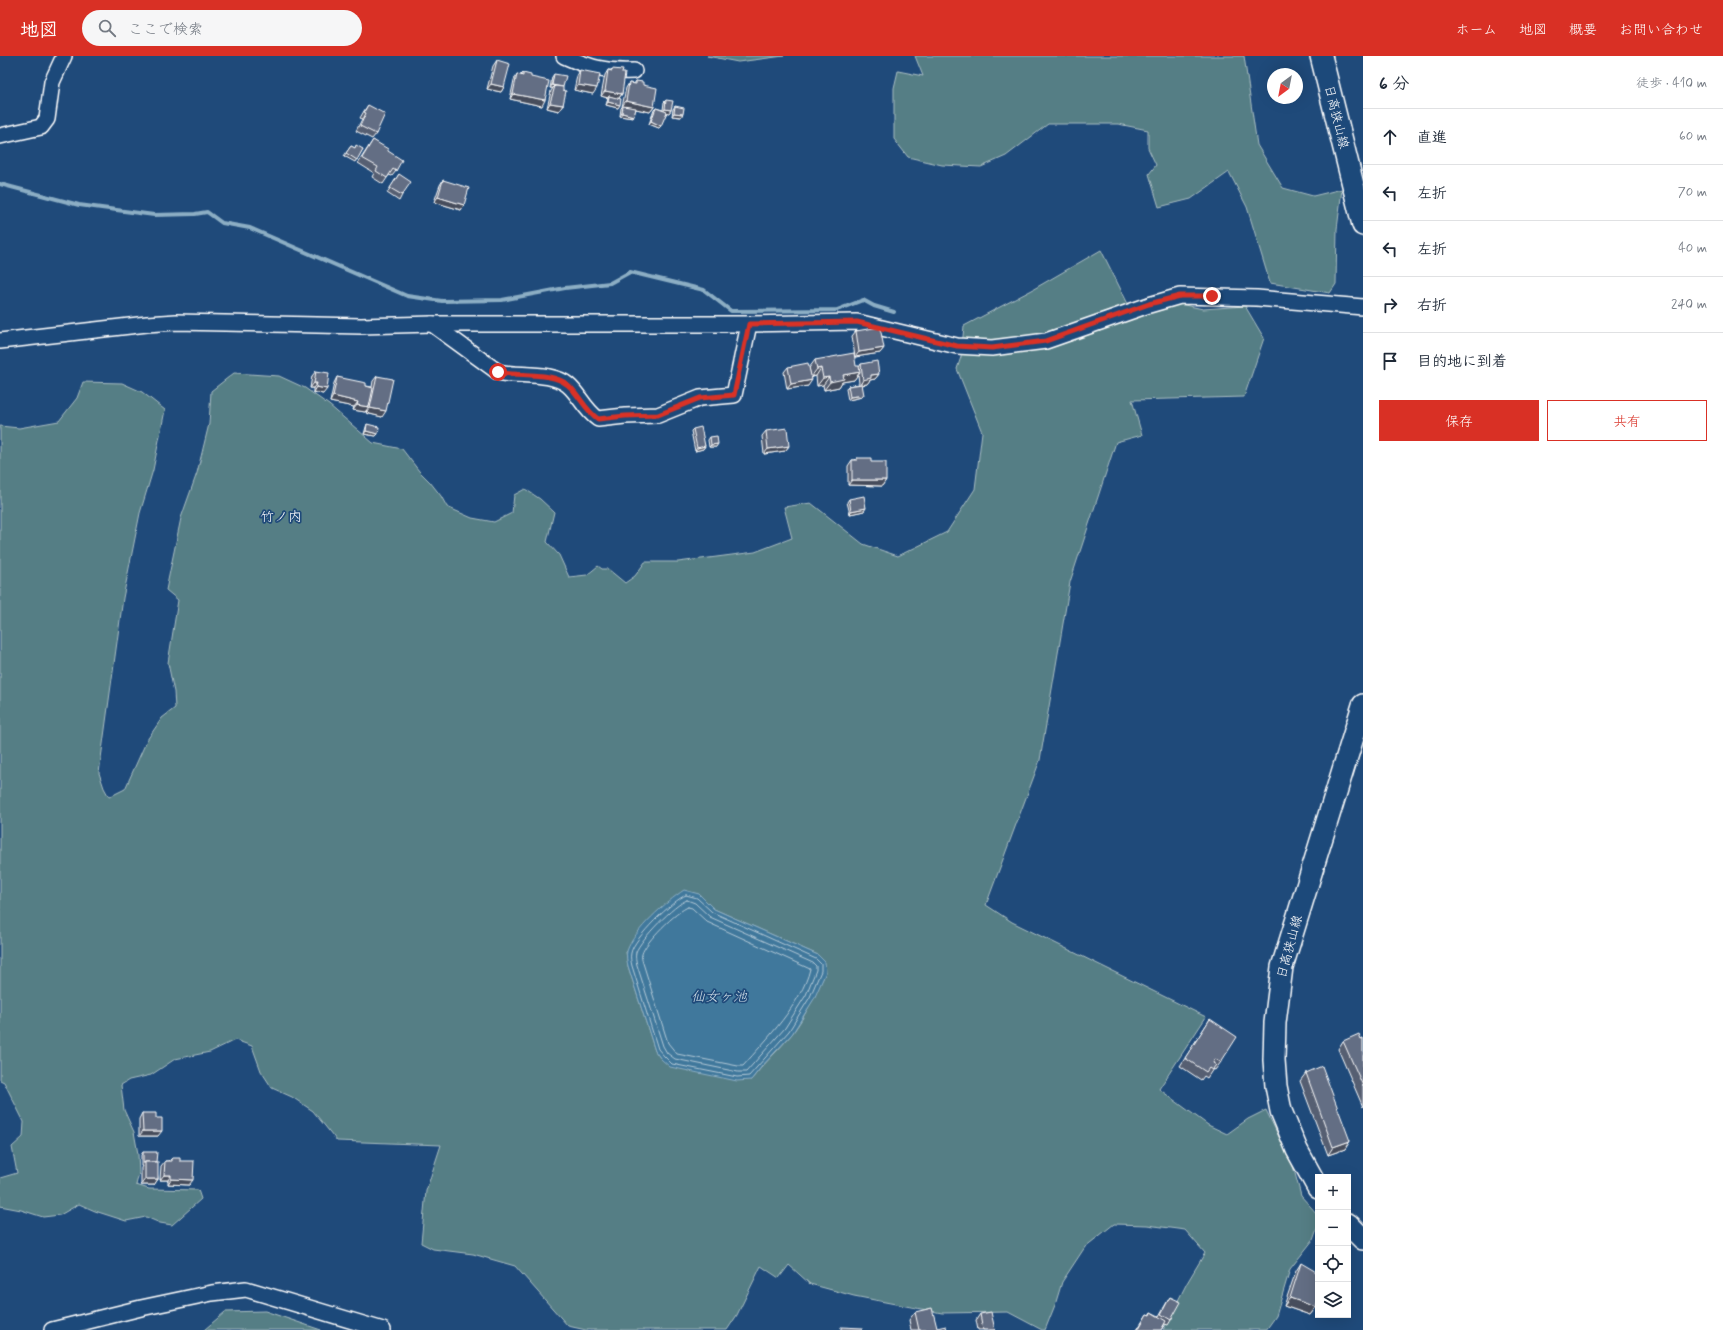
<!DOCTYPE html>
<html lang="ja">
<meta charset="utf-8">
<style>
:root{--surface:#fff;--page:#f6f6f7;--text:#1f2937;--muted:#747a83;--line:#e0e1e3;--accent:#d93025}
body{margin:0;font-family:Mynerve,"Klee One",sans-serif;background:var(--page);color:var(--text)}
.controls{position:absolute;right:12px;bottom:12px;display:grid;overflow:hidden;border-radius:0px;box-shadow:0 4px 16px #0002}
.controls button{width:36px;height:36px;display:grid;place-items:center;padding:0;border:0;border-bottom:1px solid var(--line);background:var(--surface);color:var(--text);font:20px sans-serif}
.compass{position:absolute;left:1267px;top:12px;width:36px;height:36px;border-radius:50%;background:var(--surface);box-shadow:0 4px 16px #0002;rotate:212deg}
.stop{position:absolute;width:12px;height:12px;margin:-9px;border:3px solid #d93025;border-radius:50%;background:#fff}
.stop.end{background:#d93025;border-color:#fff;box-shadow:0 1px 4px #0008}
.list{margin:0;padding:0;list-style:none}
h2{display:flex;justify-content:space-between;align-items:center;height:52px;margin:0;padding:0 16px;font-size:17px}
h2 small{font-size:13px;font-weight:400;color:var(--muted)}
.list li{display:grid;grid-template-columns:26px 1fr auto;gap:12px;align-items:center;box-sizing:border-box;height:56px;padding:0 16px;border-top:1px solid var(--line)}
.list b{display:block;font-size:15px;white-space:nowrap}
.list em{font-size:13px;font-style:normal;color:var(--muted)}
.actions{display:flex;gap:8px;padding:12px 16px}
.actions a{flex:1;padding:9px 0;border:1px solid var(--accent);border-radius:0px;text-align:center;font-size:14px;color:var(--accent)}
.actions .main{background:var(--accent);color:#fff}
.icon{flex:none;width:22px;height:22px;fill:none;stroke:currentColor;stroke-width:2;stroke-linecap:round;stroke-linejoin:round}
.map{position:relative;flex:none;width:1363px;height:1274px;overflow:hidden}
header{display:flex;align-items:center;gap:24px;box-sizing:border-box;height:56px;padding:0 20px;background:var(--accent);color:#fff}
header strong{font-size:19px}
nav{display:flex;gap:22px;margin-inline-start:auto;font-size:14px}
.search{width:280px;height:36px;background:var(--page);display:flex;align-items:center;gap:10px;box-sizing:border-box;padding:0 14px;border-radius:22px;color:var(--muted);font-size:15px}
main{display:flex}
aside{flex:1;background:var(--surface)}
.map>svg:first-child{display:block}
</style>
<header>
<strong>地図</strong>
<div class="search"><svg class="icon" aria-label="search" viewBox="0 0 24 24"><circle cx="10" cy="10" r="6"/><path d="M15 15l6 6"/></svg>ここで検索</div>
<nav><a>ホーム</a><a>地図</a><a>概要</a><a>お問い合わせ</a></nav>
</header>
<main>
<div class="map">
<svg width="1363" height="1274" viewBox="0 0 1363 1274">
<rect width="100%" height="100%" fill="#1f4a7a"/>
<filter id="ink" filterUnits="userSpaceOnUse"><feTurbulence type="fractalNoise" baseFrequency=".025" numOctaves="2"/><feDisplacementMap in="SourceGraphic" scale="8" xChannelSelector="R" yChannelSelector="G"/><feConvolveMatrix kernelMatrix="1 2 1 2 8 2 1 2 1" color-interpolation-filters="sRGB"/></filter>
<g filter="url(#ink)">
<g fill="#557e85" stroke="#aabec2" fill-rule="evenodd">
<polygon points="707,0 784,0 738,6"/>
<polygon points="915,0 1244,0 1257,89 1283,132 1313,140 1342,133 1337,173 1336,228 1330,237 1270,227 1247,151 1229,116 1191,143 1159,151 1149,118 1156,109 1148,92 1148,74 1118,68 1048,68 1006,100 981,111 942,109 908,101 894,83 894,32 898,15 923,20"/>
<path d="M1101,194L1134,260L1175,247L1203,253L1245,250L1264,282L1244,341L1132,344L1142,379L1116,386L1070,526L1040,704L986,849L1012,866L1206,961L1159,1033L1208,1069L1227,1078L1248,1063L1266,1054L1293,1110L1301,1140L1318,1159V1170L1313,1184L1290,1213L1276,1260L1266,1274H1163L1187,1227L1205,1197L1185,1174L1147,1169L1114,1168L1085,1191L1062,1226L1055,1249L1045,1274H1042L1008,1256L942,1257L854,1240L810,1228L789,1209L779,1222L761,1210L737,1259L727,1274H586L568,1270L515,1210L473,1198L433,1193L421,1187L426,1135L441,1089L337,1085L313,1055L292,1041L272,1032L261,1015L252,990L235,984L210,996L175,1003L151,1019L129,1024L121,1029L124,1054L134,1076L138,1098L139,1117L136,1129L149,1133L198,1134L201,1143L172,1169L160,1167L146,1161L126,1165L95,1155L79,1148L60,1159L43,1161L21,1154L0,1150V1122L17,1117L12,1091L23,1081L24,1066L4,1026L0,1024V370L19,372L59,365L77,342L83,326L122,327L142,336L165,354L153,414L140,457L123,542L99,717L104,732L109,741L125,733L147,684L162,662L175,652L174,636L168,607L178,544L166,534L181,462L197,417L209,368L211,335L234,317L279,320L305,332L329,349L373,387L402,393L419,415L430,426L441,440L447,451L472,462L494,466L512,457L514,439L525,433L540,443L554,456L547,486L559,499L569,521L587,519L598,510L602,513H608L625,527L635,520L645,506H678L755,496L792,482L784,451L811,447L863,488L898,500L947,476L975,433L982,376L957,313L961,301L964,270L1032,234ZM699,838L714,853L818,899L826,916C816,937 806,959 792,978C779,994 763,1008 751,1024L661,1003L655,995L628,910L626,896Z"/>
<polygon points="265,1255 321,1274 204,1274 225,1256"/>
</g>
<path fill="#40789c" stroke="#8caec4" d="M684,834L699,838L714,853L818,899L825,906L826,916L814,943L792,978L762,1010L751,1024L737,1025L670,1011L661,1003L655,995L628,910C627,906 626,899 627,895C634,874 666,846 684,834Z"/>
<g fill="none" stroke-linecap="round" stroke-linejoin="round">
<g stroke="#b3c9d7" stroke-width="1">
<path d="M686,839L697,842L712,856L816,903L821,908V915L810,941L789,975L749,1020L737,1021L672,1008L664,1000L658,993L632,910C631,906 630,901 631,897C633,883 673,844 686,839Z"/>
<path d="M687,844L695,847L710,861L813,907L816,910V914L806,939L785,972L746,1016H738L675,1003L667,997L663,990L637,909C636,905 635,900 636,896C641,883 674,849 687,844Z"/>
<path d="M688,851L692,852L707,866L810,913C802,947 766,984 743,1010H738L677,998L668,987L643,907C642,904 641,901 642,898C645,886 677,855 688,851Z"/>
</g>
<polyline stroke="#8caec4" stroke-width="4" points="0,128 79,149 154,159 195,158 207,156 222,167 250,172 407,240 442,245 502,244 565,232 610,227 630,216 704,234 731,255 837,254 863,244 874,250 894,256"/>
<defs>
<g id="street">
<path d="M564,0C591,12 604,16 634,15"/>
<polyline points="0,80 41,71 47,63 52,26 64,0"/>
<path d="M432,268L498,316C517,321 551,315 568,329C579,338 584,353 598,363L625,360L658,359L700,342L734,339L749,268"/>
<polyline points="0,285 147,268 176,266 361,270 432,268 749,268 857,266 957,290 992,292 1046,285 1149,249 1180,240 1257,242 1363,251"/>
<polyline points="52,1274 141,1252 212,1237 246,1233 383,1274"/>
</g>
<g id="secondary">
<polyline points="1321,0 1363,169"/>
<polyline points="1318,1132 1297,1094 1281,1055 1276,1030 1274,1004 1275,967 1282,911 1363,649"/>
<polyline points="1348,1168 1363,1183"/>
</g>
</defs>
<use href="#street" stroke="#fff" stroke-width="18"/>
<use href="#secondary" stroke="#fff" stroke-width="24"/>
<use href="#street" stroke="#1f4a7a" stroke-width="15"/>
<use href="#secondary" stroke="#1f4a7a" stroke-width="21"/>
</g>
<g fill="#565f72" stroke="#fff">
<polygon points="497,4 504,31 501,36 487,33 493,10"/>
<polygon points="612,13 622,17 622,38 619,42 618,52 606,49 608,42 601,40 605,19 608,14 611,14"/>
<polygon points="580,14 593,38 574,34 577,20"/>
<polygon points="523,17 531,21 542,50 510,43 514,24 517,18 521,19"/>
<polygon points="554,18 563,34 563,49 559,55 547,52 551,35 553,32 550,32 552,21"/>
<polygon points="636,25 643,29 654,51 650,56 636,53 633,62 620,60 621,52 622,51 626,32 629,27 634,28"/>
<polygon points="666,44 671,54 669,57 667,56 659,72 649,68 654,54 656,52 663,54 664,46"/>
<polygon points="368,49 376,78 372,83 356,75 362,63 360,62 364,55"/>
<polygon points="675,50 681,61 672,60 673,53"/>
<polygon points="373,84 388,95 396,115 392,120 389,119 383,128 372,121 374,117 358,107"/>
<polygon points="351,90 355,92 363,93 355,106 344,100"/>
<polygon points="399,118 402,139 399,145 387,137"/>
<polygon points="443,124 464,149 461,154 434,146 440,129"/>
<polygon points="856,275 884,292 880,297 855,301 852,280"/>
<polygon points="815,304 859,311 861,308 879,318 875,323 870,324 867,328 862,329 862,341 848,344 846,333 848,330 859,328 858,318 854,324 842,326 839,331 824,334 823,329 817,330 816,320 811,321 809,312"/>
<polygon points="788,311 808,330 787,333 784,316"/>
<polygon points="316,315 323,338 313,336 313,332 310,332 312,320"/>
<polygon points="377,320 382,361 366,357 367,354 365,356 353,354 354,351 330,346 334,327 337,321 366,330 372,331 373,325"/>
<polygon points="367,368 376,380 364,378 366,371"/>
<polygon points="693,373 705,390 703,393 695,395 691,375"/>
<polygon points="766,375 789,390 785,395 764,398 762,380"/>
<polygon points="710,381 716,391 709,391 708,384"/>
<polygon points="857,402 871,406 886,424 882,430 848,429 848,410 852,404 855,404"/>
<polygon points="849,443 864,455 850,458 847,446"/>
<polygon points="1210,963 1221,1006 1215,1014 1213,1013 1207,1022 1204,1020 1201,1024 1180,1010"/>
<polygon points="1363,982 1363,1051 1338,993 1343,985 1361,983"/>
<polygon points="1306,1017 1350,1085 1345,1093 1328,1099 1300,1025"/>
<polygon points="142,1057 156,1062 158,1080 139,1080 139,1063"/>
<polygon points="143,1096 156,1106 158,1123 154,1129 141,1129 141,1112 142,1110 141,1110 141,1099"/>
<polygon points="172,1102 180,1105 189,1129 168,1128 168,1124 160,1124 161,1110 165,1105 169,1105"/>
<polygon points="1301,1207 1317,1246 1316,1251 1310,1259 1284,1250 1296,1215"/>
<polygon points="1170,1241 1171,1264 1168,1269 1165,1268 1161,1274 1137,1274 1147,1258 1149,1259 1151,1256 1159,1260 1167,1246"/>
<polygon points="915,1256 937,1272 947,1274 911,1274 909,1264"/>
<polygon points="980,1258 995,1274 978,1274 976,1264"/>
</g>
<g fill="#464d5c" stroke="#fff">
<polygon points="491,28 504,31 501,36 487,33"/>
<polygon points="552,29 555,30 553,32 550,32"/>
<polygon points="578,29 597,32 593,38 574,34"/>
<polygon points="605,35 622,38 618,43 609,40 608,42 601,40"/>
<polygon points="513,38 545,44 542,50 510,43"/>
<polygon points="626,45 654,51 650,56 622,50"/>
<polygon points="608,46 620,49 618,52 606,49"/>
<polygon points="550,47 563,49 559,55 547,52"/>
<polygon points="665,53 671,54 669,57 663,56"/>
<polygon points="622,57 634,60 633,62 620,60"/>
<polygon points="674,57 683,58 681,61 672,60"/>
<polygon points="651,65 661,70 659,72 649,68"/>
<polygon points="438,141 464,149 461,154 434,146"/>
<polygon points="884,292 880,297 855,301 859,296"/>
<polygon points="821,312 816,320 811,321 817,313"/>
<polygon points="860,316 854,324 842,326 839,331 824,334 830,326 843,319"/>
<polygon points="879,318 875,323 870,324 867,328 860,329 863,324 871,319"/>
<polygon points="829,321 823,329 817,330 823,322"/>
<polygon points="812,324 808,330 787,333 791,328"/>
<polygon points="314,327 317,327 313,332 310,332"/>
<polygon points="316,331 327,333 323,338 313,336"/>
<polygon points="864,339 862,341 848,344 850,341"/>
<polygon points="333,340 358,346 354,351 330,346"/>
<polygon points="357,349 369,351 365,356 353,354"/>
<polygon points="370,352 386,355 382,361 366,357"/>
<polygon points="366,375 378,378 376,380 364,378"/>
<polygon points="718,388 716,391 709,391 711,389"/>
<polygon points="705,390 703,393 695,395 697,392"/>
<polygon points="789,390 785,395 764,398 768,393"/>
<polygon points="852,424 886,424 882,430 848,429"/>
<polygon points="866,452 864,455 850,458 851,455"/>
<polygon points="143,1075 162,1075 158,1080 139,1080"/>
<polygon points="1350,1085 1345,1093 1328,1099 1333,1091"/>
<polygon points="164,1119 171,1119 168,1124 160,1124"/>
<polygon points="145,1123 158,1123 154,1129 141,1129"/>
<polygon points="171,1123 193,1124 189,1129 168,1128"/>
<polygon points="1290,1242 1316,1251 1310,1259 1284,1250"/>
</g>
<g fill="#646e84" stroke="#fff">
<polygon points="497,4 510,8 504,31 491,28"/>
<polygon points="612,13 623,14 622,17 625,17 622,38 605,35 608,14 612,15"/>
<polygon points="580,14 600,18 597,32 578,29"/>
<polygon points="523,17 531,19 531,21 549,25 545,44 513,38 517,18 523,20"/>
<polygon points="554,18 566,20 563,31 552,29"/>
<polygon points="636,25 643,26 643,29 657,32 654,51 626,45 629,27 636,28"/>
<polygon points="555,30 563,31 563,34 566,35 563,49 550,47"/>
<polygon points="609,40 621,43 620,49 608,46"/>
<polygon points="666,44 673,45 671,54 665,53"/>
<polygon points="368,49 385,58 376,78 360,70 366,57 364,56"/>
<polygon points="623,50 636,52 634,60 622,57"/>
<polygon points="675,50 684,52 683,58 674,57"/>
<polygon points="656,52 667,56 661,70 651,65"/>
<polygon points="373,84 388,93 388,95 402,104 396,115 393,113 387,122 376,115 378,111 362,102"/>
<polygon points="356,89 363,93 357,104 346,97 351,90 355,92"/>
<polygon points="399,118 411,126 402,139 390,132"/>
<polygon points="443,124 469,132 464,149 438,141"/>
<polygon points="880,271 884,292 859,296 856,275"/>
<polygon points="854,297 856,310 859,310 860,316 843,319 844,323 830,326 829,321 823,322 821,312 817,313 815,304"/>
<polygon points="877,305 879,318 871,319 871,322 863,324 861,308"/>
<polygon points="808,307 812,324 791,328 788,311"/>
<polygon points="316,315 329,317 327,333 316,331 317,327 314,327"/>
<polygon points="377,320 393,323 386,355 370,352"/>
<polygon points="337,321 366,327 366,330 373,332 369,351 357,349 358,346 333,340"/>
<polygon points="862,328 864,339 850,341 848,330"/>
<polygon points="367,368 379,371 378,378 366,375"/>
<polygon points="701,371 705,390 697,392 693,373"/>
<polygon points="787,372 789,390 768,393 766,375"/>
<polygon points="717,380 718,388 711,389 710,381"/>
<polygon points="857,402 871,402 871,406 886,406 886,424 852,424 852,404 857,404"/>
<polygon points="864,440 866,452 851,455 849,443"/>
<polygon points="1210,963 1237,981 1221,1006 1215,1003 1213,1007 1216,1009 1212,1014 1209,1012 1206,1016 1185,1002"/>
<polygon points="1359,978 1361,983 1363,982 1363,1030 1343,985"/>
<polygon points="1322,1010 1350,1085 1333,1091 1306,1017"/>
<polygon points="142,1057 156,1057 156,1062 162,1062 162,1075 143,1075"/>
<polygon points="143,1096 157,1096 156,1106 145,1106 145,1107 143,1107"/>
<polygon points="172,1102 180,1102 180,1105 194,1105 193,1124 171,1123 171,1119 164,1119 165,1105 172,1105"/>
<rect x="145" y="1106" width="13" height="17"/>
<polygon points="1301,1207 1318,1217 1318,1244 1316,1251 1290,1242"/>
<polygon points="1170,1241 1181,1246 1171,1264 1161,1258"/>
<polygon points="932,1252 937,1272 946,1270 947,1274 919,1274 915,1256"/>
<polygon points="991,1256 995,1274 983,1274 980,1258"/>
<polygon points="1151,1256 1166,1265 1161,1274 1138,1274 1147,1258 1150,1259"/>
<polygon points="841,1271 863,1272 862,1274 841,1274"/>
</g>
</g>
<g fill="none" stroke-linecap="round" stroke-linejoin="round" filter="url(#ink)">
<path stroke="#d93025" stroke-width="5" d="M498,316C517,321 552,315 568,329C579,338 584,353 598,363L625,360L658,359L700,342L734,339L749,268L857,266L957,290L992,292L1046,285L1149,248L1180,240H1212"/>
</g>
<g text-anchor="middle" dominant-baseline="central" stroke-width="3.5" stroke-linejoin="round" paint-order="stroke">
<g font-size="13" fill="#fff" stroke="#1f4a7a">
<text transform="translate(1336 61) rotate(76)">日高狭山線</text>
<text transform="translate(1290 891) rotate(-75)">日高狭山線</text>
</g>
<g font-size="14" fill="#fff" stroke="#1f4a7a">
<text x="281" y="461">竹ノ内</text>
</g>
<g font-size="14" font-style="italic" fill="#cfdde6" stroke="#1f4a7a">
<text x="719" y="941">仙女ヶ池</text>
</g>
</g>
</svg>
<div class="controls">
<button>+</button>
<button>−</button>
<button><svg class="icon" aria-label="locate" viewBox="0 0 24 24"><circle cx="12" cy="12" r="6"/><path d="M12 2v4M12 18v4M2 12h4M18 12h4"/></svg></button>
<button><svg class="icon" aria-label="layers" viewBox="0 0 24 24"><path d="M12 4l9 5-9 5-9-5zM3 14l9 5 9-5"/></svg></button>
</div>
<svg class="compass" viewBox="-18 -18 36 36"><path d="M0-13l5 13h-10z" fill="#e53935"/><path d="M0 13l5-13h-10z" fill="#747a83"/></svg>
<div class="stop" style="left:498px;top:316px"></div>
<div class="stop end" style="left:1212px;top:240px"></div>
</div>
<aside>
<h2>6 分<small>徒歩 · 410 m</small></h2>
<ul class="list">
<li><svg class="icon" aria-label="ahead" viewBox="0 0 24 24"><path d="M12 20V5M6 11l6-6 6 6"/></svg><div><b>直進</b></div><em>60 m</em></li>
<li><svg class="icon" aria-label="left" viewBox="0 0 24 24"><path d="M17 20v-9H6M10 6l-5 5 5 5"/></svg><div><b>左折</b></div><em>70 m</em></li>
<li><svg class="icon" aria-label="left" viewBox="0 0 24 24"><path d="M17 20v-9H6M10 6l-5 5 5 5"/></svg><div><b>左折</b></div><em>40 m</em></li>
<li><svg class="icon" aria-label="right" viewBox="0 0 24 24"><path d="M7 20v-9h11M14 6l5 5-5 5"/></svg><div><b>右折</b></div><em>240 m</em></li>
<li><svg class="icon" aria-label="arrive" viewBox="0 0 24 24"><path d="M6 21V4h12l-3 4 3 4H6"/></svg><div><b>目的地に到着</b></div></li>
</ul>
<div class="actions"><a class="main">保存</a><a>共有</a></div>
</aside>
</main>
